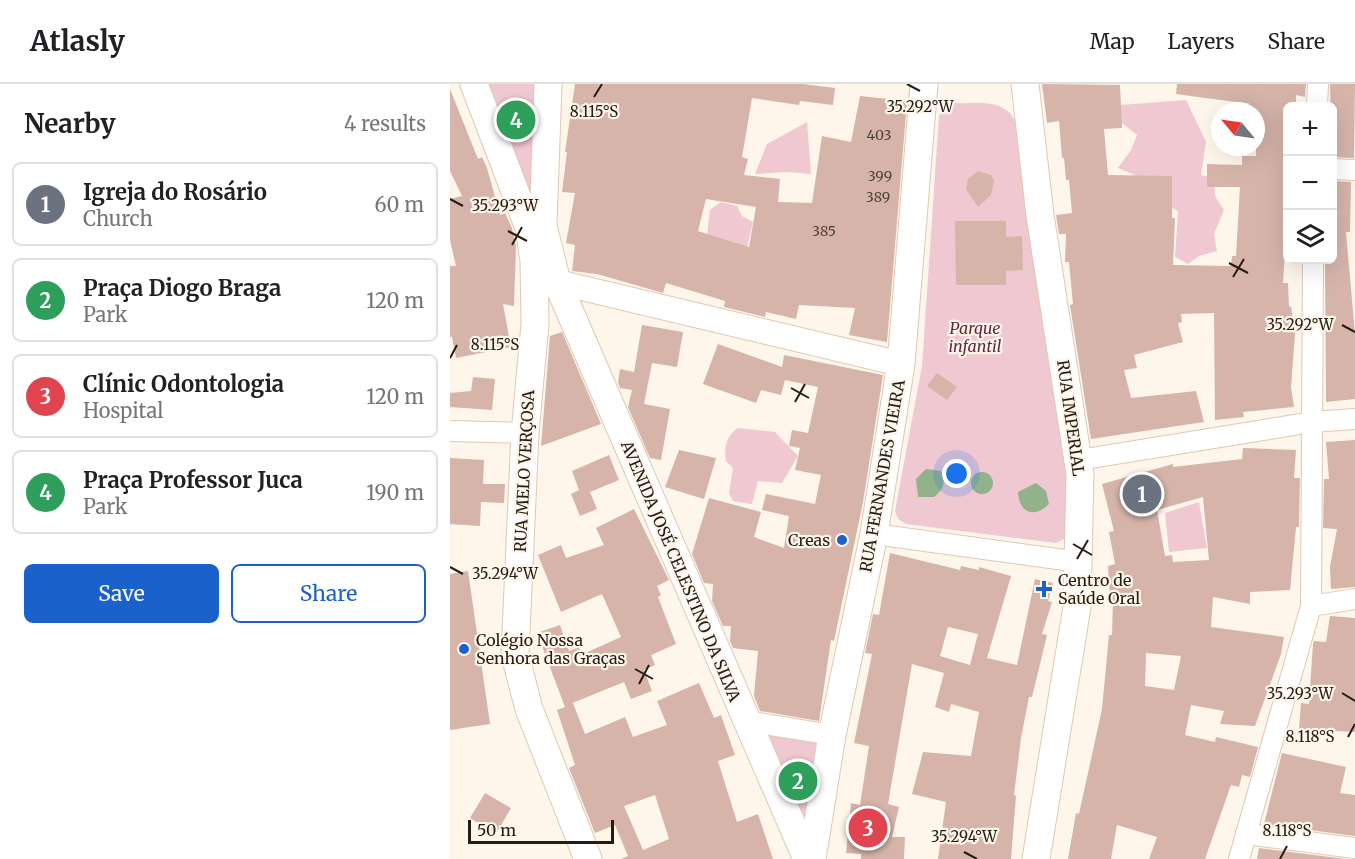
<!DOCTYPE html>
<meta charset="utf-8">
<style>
:root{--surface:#fff;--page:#f6f6f6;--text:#202124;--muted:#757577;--line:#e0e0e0;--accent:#1a61cc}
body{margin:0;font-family:Merriweather,serif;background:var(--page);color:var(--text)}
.controls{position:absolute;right:18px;top:18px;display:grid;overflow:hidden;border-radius:9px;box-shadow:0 6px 24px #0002}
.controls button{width:54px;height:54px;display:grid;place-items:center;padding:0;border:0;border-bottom:2px solid var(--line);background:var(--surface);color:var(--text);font:30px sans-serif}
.compass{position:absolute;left:761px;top:18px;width:54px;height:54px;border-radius:50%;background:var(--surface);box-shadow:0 6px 24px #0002;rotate:299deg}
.scale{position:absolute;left:18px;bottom:15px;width:146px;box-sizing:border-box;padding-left:6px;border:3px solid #251d14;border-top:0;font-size:16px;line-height:21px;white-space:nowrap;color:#251d14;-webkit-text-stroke:4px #fef5eb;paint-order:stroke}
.you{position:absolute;left:507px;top:390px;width:21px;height:21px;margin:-15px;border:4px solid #fff;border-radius:50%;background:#1a73e8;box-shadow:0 0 0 9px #1a73e833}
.badge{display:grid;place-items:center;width:39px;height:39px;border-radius:50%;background:var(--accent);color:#fff;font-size:20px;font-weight:700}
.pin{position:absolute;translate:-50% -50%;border:3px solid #fff;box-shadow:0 2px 6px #0006}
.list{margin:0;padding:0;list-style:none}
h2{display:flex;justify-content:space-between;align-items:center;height:78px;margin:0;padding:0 24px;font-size:26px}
h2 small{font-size:20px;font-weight:400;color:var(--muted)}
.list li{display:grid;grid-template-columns:39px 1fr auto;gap:18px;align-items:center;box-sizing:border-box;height:84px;margin:0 12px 12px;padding:0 12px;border:2px solid var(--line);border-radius:9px}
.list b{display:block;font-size:22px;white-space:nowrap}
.list p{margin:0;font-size:20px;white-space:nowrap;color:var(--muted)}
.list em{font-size:20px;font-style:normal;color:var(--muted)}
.actions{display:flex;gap:12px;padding:18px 24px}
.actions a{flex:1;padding:14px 0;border:2px solid var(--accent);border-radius:9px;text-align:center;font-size:21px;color:var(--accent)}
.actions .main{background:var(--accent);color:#fff}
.icon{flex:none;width:33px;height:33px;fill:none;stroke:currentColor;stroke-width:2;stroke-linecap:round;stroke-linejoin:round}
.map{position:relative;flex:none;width:905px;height:775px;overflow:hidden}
header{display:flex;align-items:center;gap:36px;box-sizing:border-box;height:84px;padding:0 30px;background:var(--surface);border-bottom:2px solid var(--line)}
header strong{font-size:28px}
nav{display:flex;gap:33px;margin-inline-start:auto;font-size:21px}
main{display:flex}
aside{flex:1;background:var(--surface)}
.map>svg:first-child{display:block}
</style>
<header>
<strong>Atlasly</strong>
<nav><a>Map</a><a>Layers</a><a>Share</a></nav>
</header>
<main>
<aside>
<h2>Nearby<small>4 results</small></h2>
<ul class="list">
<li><span class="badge" style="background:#6b7280">1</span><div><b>Igreja do Rosário</b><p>Church</p></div><em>60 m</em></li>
<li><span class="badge" style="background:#2e9e5b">2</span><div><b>Praça Diogo Braga</b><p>Park</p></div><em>120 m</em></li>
<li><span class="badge" style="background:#e0444e">3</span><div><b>Clínic Odontologia</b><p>Hospital</p></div><em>120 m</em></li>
<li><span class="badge" style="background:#2e9e5b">4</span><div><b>Praça Professor Juca</b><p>Park</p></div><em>190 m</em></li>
</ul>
<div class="actions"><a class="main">Save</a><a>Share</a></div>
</aside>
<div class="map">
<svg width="905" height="775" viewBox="0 0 905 775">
<rect width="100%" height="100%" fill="#fef5eb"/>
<g fill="#f0c8d1">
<polygon points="31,0 89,0 88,130"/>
<polygon points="736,16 756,58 751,91 764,94 765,112 774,126 764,150 767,167 749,172 738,180 725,173 728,127 718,121 699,97 668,84 681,66 687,51 668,36 670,21"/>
<path d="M505,19C529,20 554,14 565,37L620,380L618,446L614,455L606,459L456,440L448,435L445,427L472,282L489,32L495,23Z"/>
<polygon points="357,38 361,90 337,88 305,90 317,60"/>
<polygon points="271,118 287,122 292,132 303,138 296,167 285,159 257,150 260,126"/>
<path d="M288,344L325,348L348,372L332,399L308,397L302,420L283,417L279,409L283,384L276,377C274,363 276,352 288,344Z"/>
<polygon points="749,418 757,464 719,468 715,429"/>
<polygon points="310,648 372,654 353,740"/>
</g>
<g fill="#92b28c">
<path d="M476,385L491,387C496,399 494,405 484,413H468L466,395Z"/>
<circle cx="532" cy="399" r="11"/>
<path d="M586,399L596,407L599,420C584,435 569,429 568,408Z"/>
</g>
<g fill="#d6b4aa" fill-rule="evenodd">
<path d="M125,0H353L385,4L383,21L350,17L349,21L302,14L292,73L298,75L294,91L330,95L328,118L362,119L372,52L401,58L410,12L457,17L437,258L399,251L405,224L349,221L346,235L316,228L315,233L274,223L275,217L216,199L213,209L147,190L122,187L125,161L116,159L125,109L112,108L117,68H115ZM256,115L306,123L299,163L248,147Z"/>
<polygon points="592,0 670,1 672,44 654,45 658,91 722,92 722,134 725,134 723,181 781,182 782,172 786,172 790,103 757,103 757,80 792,81 792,72 806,72 806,27 792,27 793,19 726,10 727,0 856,0 855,13 846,11 846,22 837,22 837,168 835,167 833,199 838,199 839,223 841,222 845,250 841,303 844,323 793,328 794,333 765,336 764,229 731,230 732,238 728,239 733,258 684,271 687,284 674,286 681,314 746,307 754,338 641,355 620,221 623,220 619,178 615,178 616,150 609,150 606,131 622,129 619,96 616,96 614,74 612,74 609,37 597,39"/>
<polygon points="880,0 905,0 904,74 882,73"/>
<polygon points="0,5 28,75 32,73 37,84 50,131 55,129 62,144 66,162 64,222 53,220 61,263 6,274 2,253 0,253 0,182 6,182 0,156 0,115 12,112 0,87"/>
<polygon points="528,87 541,91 544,97 541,111 528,123 516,105 518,95"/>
<polygon points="882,97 901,98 900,148 896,148 905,250 905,315 876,318 875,176 882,176"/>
<polygon points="505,137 556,137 556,153 572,152 573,186 556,187 556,201 506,201"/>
<polygon points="192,241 233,248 227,283 202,279 194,320 220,325 211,376 200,374 178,323 182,306 170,304 168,298 170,285 184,288"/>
<polygon points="112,248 151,340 91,362 100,252"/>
<polygon points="268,260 332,283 334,271 433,291 413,418 384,557 381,556 369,637 310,627 304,612 308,567 283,564 280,557 281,542 273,542 262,517 263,500 254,499 242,470 259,414 311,428 304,453 334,464 339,432 312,426 316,410 365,420 371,391 345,386 350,364 339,362 342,346 358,349 368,303 335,296 331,311 311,306 306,319 253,300"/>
<polygon points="487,289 507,303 497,316 477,302"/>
<polygon points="23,293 45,295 42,326 0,323 0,309 21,307"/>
<polygon points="905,356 905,503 881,505 880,483 887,445 873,444 874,395 879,395 876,358"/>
<path d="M793,364L846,366L844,394H850L849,436V443H846L840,506L800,508V520L763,513L761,543L834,553L831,570L805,642L770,640L774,627L741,621L735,651L765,658L766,653L808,663L800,693L792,691L789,703L781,701L755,775H699L707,753L667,741L661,775H618L626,729L629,730L652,625L659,551H662L663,515H660L658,482L665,480L659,448L664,447L652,400L723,380V383L792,375ZM753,413L759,476L723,478L722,471L715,472L707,426ZM696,569L731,572L724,606L695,602Z"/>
<polygon points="229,366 266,374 254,415 215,403"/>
<polygon points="159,371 169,396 140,408 147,425 130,432 121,410 129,406 122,387"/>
<polygon points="0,374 34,376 33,400 55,400 54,419 31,418 30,442 0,440"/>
<path d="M184,425L219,496L207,502L211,511L208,513L226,560L201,571L205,581L194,586L202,607L181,615L174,598L120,620L123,619L135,650L175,633L183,653L217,641L207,617L249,599L264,634L271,631L285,671L268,677L287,738L308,730L323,775H171L178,772L165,741L145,749L119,684L125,681L107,626L115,623L87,549L110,541L119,567L129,563L131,571L171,553L152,510L111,528L88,471L111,461L116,474L154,461L146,444ZM205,711L219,755L193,766L174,722Z"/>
<path d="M440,469L510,486L511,482L529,486V483L561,492L537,574L567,581L585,495L603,499L598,517L602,518L592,550L597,551L582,613H579L571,654L564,711L566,712L561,775H488L496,718L462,710L473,668L521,672L529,628L501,620L499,628L485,623L494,589L462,580L438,720L449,723L442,753H455L454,775H411V770L396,769L401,719L410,721L419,662L404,659L422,570L415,569L423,530L429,531ZM498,543L528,550L520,581L490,572Z"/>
<polygon points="18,487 40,640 0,646 0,490"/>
<polygon points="880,532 905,534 905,648 849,645 851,619 859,620 863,560 864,557 876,558"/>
<polygon points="832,669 896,683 890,709 905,711 905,752 814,740"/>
<polygon points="35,709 61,724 46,750 20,734"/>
<polygon points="809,764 896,775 807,775"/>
</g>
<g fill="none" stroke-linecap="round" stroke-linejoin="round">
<defs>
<g id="minor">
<polyline points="867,22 868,0"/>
<polyline points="882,85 905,86"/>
<polyline points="0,347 75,349"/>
<polyline points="629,376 862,338 905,335"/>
<polyline points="424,450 629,478"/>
<polyline points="861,522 905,515"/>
<polyline points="296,637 382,651"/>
<polyline points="796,750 905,764"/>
<polyline points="789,775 861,522 863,176"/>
</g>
<polyline id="tertiary" points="107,198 451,280"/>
<g id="secondary">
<polyline points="24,0 79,144 84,177 85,240 75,349 65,571 79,625 138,775"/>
<polyline points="98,0 93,142 107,198 357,775"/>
<polyline points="575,0 590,131 630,390 627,523 586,775"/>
<polyline points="362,775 382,651 424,450 451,280 474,0"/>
</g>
</defs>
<use href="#minor" stroke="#dfc9b0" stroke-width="22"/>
<use href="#tertiary" stroke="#dfc9b0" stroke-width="26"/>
<use href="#secondary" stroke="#dfc9b0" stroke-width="29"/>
<use href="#minor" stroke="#fff" stroke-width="20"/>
<use href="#tertiary" stroke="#fff" stroke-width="24"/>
<use href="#secondary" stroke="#fff" stroke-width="27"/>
</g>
<path fill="none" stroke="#251d14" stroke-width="2" d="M457,0L470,7M144,13L152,0M0,115L13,122M58,147L77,157M62,161L72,143M779,179L798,189M783,193L794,175M892,241L905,248M0,274L7,261M341,304L359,314M345,318L355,300M623,460L642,471M627,475L638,456M0,483L13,490M185,585L203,595M189,600L199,581M892,609L905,617M898,653L905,640M514,768L527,775M830,775L837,762"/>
<g fill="#1a61cc" stroke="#fef5eb" stroke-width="2">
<circle cx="392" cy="456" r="6"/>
<path d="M591 496h6v6h6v6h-6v6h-6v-6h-6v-6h6z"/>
<circle cx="14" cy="565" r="6"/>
</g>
<g text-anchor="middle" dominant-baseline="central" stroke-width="4.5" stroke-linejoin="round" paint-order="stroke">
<g font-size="14" fill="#51433a">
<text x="429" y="51">403</text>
<text x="430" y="92">399</text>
<text x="428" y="113">389</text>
<text x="374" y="147">385</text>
</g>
<g font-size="16" font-style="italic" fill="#66273b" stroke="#fef5eb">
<text x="525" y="244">Parque<tspan x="525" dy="18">infantil</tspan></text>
</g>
<g font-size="16" fill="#251d14" stroke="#fef5eb">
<text transform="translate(621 334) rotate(82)">RUA IMPERIAL</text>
<text transform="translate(74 387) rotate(-87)">RUA MELO VERÇOSA</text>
<text transform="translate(432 392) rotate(-80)">RUA FERNANDES VIEIRA</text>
<text transform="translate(231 487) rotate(67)">AVENIDA JOSÉ CELESTINO DA SILVA</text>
</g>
<g font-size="16" fill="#251d14" stroke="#fef5eb" text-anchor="start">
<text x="380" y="456" text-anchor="end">Creas</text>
<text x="608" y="496">Centro de<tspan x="608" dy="18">Saúde Oral</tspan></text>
<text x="26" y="556">Colégio Nossa<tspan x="26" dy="18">Senhora das Graças</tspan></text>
</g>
</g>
<g font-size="15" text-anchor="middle" fill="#251d14" stroke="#fef5eb" stroke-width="4.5" stroke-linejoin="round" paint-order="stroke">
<text x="470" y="28">35.292°W</text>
<text x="144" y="33">8.115°S</text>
<text x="55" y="127">35.293°W</text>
<text x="850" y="246">35.292°W</text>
<text x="45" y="266">8.115°S</text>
<text x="55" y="495">35.294°W</text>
<text x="850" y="615">35.293°W</text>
<text x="860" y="658">8.118°S</text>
<text x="837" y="752">8.118°S</text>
<text x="514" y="758">35.294°W</text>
</g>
</svg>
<div class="controls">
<button>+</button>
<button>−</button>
<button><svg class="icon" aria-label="layers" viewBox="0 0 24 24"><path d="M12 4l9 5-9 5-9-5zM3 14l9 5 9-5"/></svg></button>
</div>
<svg class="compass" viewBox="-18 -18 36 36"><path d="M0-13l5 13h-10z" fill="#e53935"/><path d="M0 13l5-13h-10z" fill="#757577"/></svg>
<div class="scale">50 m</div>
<div class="you"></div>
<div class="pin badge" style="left:692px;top:410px;background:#6b7280">1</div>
<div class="pin badge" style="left:348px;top:697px;background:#2e9e5b">2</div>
<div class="pin badge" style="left:418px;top:744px;background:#e0444e">3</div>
<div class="pin badge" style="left:66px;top:36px;background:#2e9e5b">4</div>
</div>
</main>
